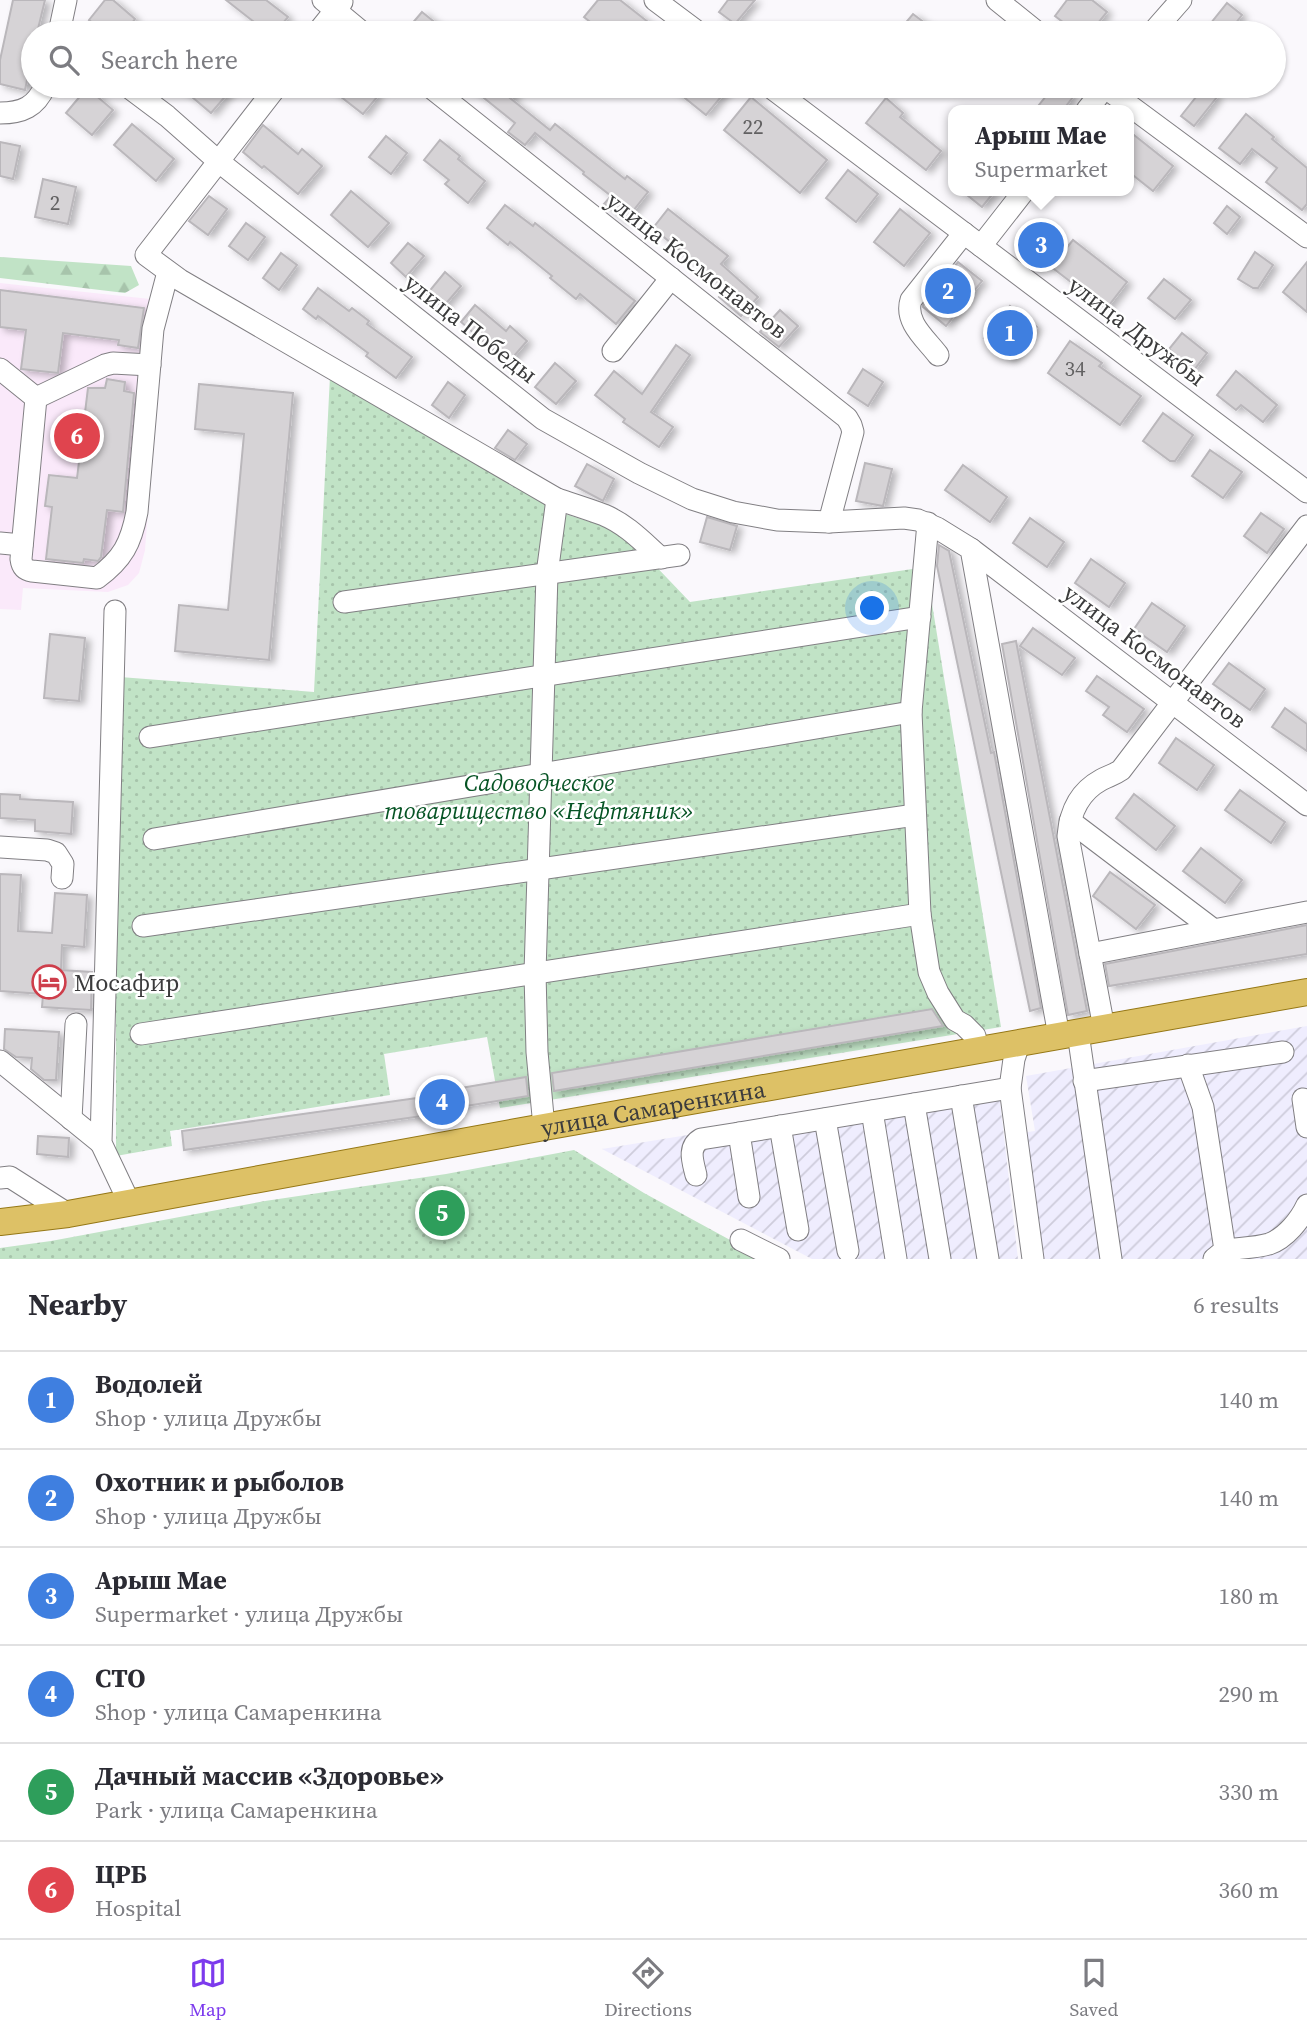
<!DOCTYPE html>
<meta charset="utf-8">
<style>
:root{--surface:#fff;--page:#f2f2f3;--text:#2b2b33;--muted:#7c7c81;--line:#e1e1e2;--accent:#7c3aed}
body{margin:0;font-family:"Source Serif 4",serif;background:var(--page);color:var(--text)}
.you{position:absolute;left:873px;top:609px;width:24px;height:24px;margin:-18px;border:5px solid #fff;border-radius:50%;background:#1a73e8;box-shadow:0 0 0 10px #1a73e833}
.badge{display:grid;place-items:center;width:46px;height:46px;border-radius:50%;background:var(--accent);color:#fff;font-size:23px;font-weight:700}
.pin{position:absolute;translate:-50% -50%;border:4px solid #fff;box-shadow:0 2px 7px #0006}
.popup{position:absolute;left:948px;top:105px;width:186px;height:91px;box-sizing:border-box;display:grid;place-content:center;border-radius:14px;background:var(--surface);filter:drop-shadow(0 2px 5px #0005);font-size:23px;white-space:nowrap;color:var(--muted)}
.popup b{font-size:26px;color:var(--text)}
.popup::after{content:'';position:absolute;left:50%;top:100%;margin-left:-14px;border:14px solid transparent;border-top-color:var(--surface)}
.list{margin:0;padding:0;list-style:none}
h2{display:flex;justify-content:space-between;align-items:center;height:91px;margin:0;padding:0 28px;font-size:30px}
h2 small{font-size:23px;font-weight:400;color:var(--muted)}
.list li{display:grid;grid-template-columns:46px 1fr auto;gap:21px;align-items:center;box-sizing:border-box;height:98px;padding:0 28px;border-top:2px solid var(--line)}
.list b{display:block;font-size:26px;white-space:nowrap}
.list p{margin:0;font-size:23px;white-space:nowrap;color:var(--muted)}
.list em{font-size:23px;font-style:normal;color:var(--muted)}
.icon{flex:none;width:38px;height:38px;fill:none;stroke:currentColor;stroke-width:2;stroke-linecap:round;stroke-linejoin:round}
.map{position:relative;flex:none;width:1307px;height:1259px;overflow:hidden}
.search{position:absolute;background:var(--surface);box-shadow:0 2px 5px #0004;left:21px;right:21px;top:21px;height:77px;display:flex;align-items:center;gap:18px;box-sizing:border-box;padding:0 24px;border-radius:38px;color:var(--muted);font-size:26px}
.sheet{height:679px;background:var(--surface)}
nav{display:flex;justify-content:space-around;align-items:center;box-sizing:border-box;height:98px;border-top:2px solid var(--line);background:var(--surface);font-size:19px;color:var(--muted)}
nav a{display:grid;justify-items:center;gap:4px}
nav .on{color:var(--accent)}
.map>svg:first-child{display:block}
</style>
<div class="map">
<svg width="1307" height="1259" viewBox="0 0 1307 1259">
<defs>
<pattern id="industrial-furrows" width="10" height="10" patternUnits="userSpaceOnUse" patternTransform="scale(1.75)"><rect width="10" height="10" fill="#efedfe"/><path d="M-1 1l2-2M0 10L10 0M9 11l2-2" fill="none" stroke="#ceccdb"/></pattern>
<pattern id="forest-firs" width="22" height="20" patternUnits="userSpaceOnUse" patternTransform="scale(1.75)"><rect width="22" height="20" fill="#c1e3c6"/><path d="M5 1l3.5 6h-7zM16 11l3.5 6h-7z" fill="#a7c4ab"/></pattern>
<pattern id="garden-dots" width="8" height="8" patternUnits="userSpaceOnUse" patternTransform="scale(1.75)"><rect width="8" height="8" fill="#c1e3c6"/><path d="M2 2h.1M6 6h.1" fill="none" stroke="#a7c4ab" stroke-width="1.8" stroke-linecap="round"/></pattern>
<filter id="shadow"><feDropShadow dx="5" dy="3" stdDeviation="3.5" flood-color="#0004"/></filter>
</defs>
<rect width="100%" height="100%" fill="#faf8fc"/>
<g fill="url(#industrial-furrows)">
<polygon points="1307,1026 1307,1259 1039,1259 1020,1133 1035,1131 1026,1076"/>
<polygon points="998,1084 1018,1259 812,1259 602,1149"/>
</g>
<polygon fill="#fae9fa" points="0,283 169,301 163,321 145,550 139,573 128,585 108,592 23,588 21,610 0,609"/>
<polygon fill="url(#forest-firs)" points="0,257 131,266 139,285 125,293 0,278"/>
<g fill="url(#garden-dots)">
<polygon points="330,376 565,514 623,532 690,602 926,567 1001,1027 500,1108 487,1037 384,1054 390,1095 170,1131 172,1146 116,1156 116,861 120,677 314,692"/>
<polygon points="574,1150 644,1193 765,1259 0,1259 0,1248 51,1241 265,1201 446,1174"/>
</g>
<g fill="#d6d3d6" stroke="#bab7bb" stroke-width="2" filter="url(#shadow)">
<polygon points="13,0 45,0 37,33 33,33 33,51 25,90 0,84 0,60"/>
<polygon points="105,0 113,0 135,19 124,33 105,33 89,20"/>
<polygon points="226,0 266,0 288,17 275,33 268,33"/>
<polygon points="598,0 620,0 662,33 604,33 584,17"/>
<polygon points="728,0 755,0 735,24 719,12"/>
<polygon points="1067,0 1092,0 1107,12 1090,33 1077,33 1055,16"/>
<polygon points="1227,3 1242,15 1228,33 1203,33"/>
<polygon points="422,12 448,33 404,33"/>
<polygon points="913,14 938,33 897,33"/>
<polygon points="179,86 223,86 230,91 211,113"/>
<polygon points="327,86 365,86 378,96 363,114"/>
<polygon points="469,86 520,86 510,98 550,130 555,124 625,179 627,176 648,192 625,221 604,204 611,196 583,174 584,172 535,133 525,145 508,132 515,123"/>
<polygon points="670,86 730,86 706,115"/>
<polygon points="1054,86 1060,86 1073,97 1063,110 1035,110"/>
<polygon points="1204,87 1217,97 1194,126 1181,116"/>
<polygon points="87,88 113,110 92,135 66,113"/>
<polygon points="751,97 827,160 800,193 724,130"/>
<polygon points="886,98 903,113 900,117 941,151 926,170 866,123"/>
<polygon points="1246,114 1274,137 1272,139 1307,168 1307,204 1302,210 1266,182 1277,168 1252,149 1240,164 1219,148"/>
<polygon points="132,124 174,159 156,181 114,145"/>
<polygon points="263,125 298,154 302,149 322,166 298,194 264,166 262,168 243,152"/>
<polygon points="1129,131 1173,166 1153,191 1129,172"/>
<polygon points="386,136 407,153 391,174 369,157"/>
<polygon points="440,140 460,156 458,159 485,181 468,203 445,184 449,180 424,160"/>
<polygon points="0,142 20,146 13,179 0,176"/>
<polygon points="848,170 878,194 856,222 826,198"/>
<polygon points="43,179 76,187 68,224 35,217"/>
<polygon points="351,191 389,223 368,247 331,215"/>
<polygon points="962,191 995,191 982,207"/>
<polygon points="209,196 227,209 208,235 189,221"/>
<polygon points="505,205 533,226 535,223 635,301 616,324 580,294 576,299 550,278 552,276 510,242 508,245 487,228"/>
<polygon points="1227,206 1240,217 1227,234 1214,223"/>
<polygon points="668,209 728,256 721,264 758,297 741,316 719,297 726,289 653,228"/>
<polygon points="900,209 930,233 904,266 874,242"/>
<polygon points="246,223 265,237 248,260 229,246"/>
<polygon points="1031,224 1064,251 1073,240 1127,282 1106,309 1041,259 1034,267 1023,258 1032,247 1020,237"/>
<polygon points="408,243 424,256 406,277 391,263"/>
<polygon points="1255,252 1273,265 1258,288 1253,288 1238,279"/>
<polygon points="281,253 297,265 279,290 263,278"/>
<polygon points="958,262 982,281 946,326 923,307 923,305"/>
<polygon points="1307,262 1307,312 1283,292"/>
<polygon points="445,272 461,286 443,307 427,294"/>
<polygon points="1164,279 1191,300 1175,319 1148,298"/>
<polygon points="318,288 349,311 352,308 369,321 367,324 412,357 396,378 366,356 368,353 318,316 316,319 303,309"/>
<polygon points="0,290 144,308 138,348 118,345 119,340 63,333 58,373 21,369 26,330 0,327"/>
<polygon points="475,305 506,331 510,326 527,341 508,363 461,322"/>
<polygon points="1010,306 1037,327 1011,359 984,338"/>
<polygon points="780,310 798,326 779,347 760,332"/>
<polygon points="1182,333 1207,353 1194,370 1169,349"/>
<polygon points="1070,341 1102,363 1099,366 1141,396 1120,425 1048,373"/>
<polygon points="676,345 690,355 651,412 673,427 659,447 623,422 625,419 595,395 614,371 642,394"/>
<polygon points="555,363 576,381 556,404 535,387"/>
<polygon points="863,369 883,382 868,406 848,393"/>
<polygon points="1236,371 1277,405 1263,422 1241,405 1236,410 1217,395"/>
<polygon points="107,379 125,382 124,391 134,393 123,512 107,510 101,557 98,561 84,559 83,563 46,559 52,507 45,506 49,475 77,478 88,388 105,388"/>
<polygon points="448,382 465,395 449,418 432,405"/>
<polygon points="199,384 293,393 269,660 175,651 179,605 228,610 244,434 195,429"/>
<polygon points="1163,413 1193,435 1175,461 1170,461 1143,441"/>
<polygon points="508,430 527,444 515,460 495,448"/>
<polygon points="1210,450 1242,472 1223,498 1192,476"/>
<polygon points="865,463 892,469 883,506 856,501"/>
<polygon points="587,464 614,479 603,501 575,486"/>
<polygon points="963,465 1007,497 990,522 945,490"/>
<polygon points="1261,513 1284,529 1267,553 1244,536"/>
<polygon points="707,517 737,526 730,550 700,542"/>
<polygon points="1030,518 1064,542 1047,567 1013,543"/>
<polygon points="939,545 949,551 991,753 994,752 1041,1008 1030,1011 937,566"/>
<polygon points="1091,559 1125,583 1109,607 1075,583"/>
<polygon points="1152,603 1185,626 1167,652 1134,629"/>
<polygon points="1033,628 1075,658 1062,675 1020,646"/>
<polygon points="50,634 85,638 79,701 44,698"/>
<polygon points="1016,641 1087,1011 1068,1015 1002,644"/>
<polygon points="1229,663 1265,689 1250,710 1213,684"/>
<polygon points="1097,676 1144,709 1127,732 1103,715 1109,707 1086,691"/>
<polygon points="1285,708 1307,724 1307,751 1272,727"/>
<polygon points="1176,738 1214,765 1197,790 1159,763"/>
<polygon points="1240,790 1285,822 1271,843 1225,810"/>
<polygon points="0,794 20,795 20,799 73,802 71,834 35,831 35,820 0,818"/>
<polygon points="1134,794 1175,826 1156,850 1116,818"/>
<polygon points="1201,848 1242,880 1225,903 1183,871"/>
<polygon points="1110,872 1155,905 1136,929 1093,896"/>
<polygon points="0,874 21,875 18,931 52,933 55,893 87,895 84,947 62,945 61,970 92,972 91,1010 42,1007 43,994 0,991"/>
<polygon points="1307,925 1307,954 1109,986 1105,964"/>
<polygon points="932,1009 943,1026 554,1091 552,1073"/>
<polygon points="5,1029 59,1032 56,1080 44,1080 31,1069 32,1058 16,1057 4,1049"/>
<polygon points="526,1077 528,1096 460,1107 429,1115 184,1150 182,1131 424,1097 455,1089"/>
<polygon points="38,1136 69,1138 68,1157 37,1154"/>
</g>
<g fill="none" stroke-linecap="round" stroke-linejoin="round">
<defs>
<g id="minor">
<polyline points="323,0 363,33"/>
<polyline points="655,0 699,33"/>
<polyline points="997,0 1038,33"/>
<polyline points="59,33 66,0"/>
<polyline points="317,33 342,2"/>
<polyline points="1152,33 1181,0"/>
<polyline points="127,86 167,116 218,161 543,419 639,473 692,499 733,512 777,520 829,522 904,518 918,520 937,528 971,549 1059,1036"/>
<path d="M277,86L146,255L180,280L557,499C572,504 588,509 604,515C626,524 643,542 661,558"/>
<polyline points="429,86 847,418 851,425 853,432 829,522"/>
<polyline points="769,86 1307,492"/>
<polyline points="1103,86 1307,237"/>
<polyline points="1087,110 1106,86"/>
<path d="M0,113C22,113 36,107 45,86"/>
<polyline points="981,246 1024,191"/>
<polyline points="613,351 671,278"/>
<path d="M938,355C926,339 904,322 911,300L964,233"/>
<polyline points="0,369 36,398"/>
<path d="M36,398L21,559C22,567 25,570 32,571L97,578C123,559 131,543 137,512L153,329L168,272"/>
<polyline points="36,398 105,365 113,363 150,365"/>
<polyline points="0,543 22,545"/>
<polyline points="971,549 1307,805"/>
<polyline points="344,602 679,555"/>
<polyline points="115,611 101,1143 129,1202"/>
<polyline points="911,712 920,914 929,972 938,993 955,1020 964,1025 975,1036 978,1051"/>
<polyline points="150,737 920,617"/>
<polyline points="1070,821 1214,930"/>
<polyline points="154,839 911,712 928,523"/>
<polyline points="0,847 47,850 56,853 63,864 62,878"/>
<polyline points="143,926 915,815"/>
<polyline points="1090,954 1307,912"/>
<path d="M1104,1028L1068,836C1070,812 1079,792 1101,780C1108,776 1114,775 1121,770L1307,526"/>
<polyline points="1078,1033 1111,1259"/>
<polyline points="141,1034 920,914"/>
<polyline points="1019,1044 1014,1059 1010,1088 1033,1259"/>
<polyline points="0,1061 101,1143"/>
<polyline points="1188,1065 1203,1107 1225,1250 1214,1259"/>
<polyline points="1084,1081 1283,1052"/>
<polyline points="961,1096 988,1259"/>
<polyline points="1303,1099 1307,1127"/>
<polyline points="914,1104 940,1259"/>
<polyline points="872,1111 896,1259"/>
<polyline points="71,1119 76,1024"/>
<polyline points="825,1119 848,1251"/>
<polyline points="780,1126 798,1230"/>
<polyline points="544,1127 537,1052 535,973 547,574 557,499"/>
<path d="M696,1175C693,1162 687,1147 701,1139L739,1133"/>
<polyline points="0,1178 10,1177 68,1214"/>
<polyline points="749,1197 739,1133 1010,1088"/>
<polyline points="741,1240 779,1259"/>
<path d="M1225,1250C1239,1248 1256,1248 1269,1244C1286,1238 1300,1220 1307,1205"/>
</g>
<g id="major">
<path id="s1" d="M0,1222L68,1214L544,1127L1307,992"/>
</g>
</defs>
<use href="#minor" stroke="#817f83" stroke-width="23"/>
<use href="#major" stroke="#957715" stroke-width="28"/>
<use href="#minor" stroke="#fff" stroke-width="21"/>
<use href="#major" stroke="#ddc166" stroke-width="26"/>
</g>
<defs>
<symbol id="hotel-ring" viewBox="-11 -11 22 22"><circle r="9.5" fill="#fff" stroke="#ce3e4b" stroke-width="1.5"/><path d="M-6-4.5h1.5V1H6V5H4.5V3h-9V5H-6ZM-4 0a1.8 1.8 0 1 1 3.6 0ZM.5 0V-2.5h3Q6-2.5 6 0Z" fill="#ce3e4b"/></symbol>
</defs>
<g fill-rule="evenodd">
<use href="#hotel-ring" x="30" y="963" width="38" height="38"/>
</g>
<g text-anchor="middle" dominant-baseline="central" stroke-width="5" stroke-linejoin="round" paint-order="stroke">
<g font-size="21" fill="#626162">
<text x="753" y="126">22</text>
<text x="55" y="202">2</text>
<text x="1075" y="368">34</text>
</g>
<g font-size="24" fill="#3b3b3c" stroke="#fff">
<text transform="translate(697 265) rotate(38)">улица Космонавтов</text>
<text transform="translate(471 328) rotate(38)">улица Победы</text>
<text transform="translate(1137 331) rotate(37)">улица Дружбы</text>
<text transform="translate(1155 656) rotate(37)">улица Космонавтов</text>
<text stroke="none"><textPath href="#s1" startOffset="663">улица Самаренкина</textPath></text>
</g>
<g font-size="24" font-style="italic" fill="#065424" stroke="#fff">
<text x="539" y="782">Садоводческое<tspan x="539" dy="28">товарищество «Нефтяник»</tspan></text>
</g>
<g font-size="24" fill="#3b3b3c" stroke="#fff" text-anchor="start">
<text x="74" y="982">Мосафир</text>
</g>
</g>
</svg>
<div class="you"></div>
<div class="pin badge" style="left:1010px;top:333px;background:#3f7fe0">1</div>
<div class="pin badge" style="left:948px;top:291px;background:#3f7fe0">2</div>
<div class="pin badge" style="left:1041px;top:245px;background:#3f7fe0">3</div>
<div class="popup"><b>Арыш Мае</b>Supermarket</div>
<div class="pin badge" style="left:442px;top:1102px;background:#3f7fe0">4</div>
<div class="pin badge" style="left:442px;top:1213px;background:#2e9e5b">5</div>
<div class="pin badge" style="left:77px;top:436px;background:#e0444e">6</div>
<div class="search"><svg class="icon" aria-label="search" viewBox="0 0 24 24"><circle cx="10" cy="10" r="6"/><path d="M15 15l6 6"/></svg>Search here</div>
</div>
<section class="sheet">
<h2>Nearby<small>6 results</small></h2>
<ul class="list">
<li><span class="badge" style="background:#3f7fe0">1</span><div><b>Водолей</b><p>Shop · улица Дружбы</p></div><em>140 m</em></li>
<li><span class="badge" style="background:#3f7fe0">2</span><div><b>Охотник и рыболов</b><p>Shop · улица Дружбы</p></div><em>140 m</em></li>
<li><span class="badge" style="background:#3f7fe0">3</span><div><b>Арыш Мае</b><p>Supermarket · улица Дружбы</p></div><em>180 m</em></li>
<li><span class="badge" style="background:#3f7fe0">4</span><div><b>СТО</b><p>Shop · улица Самаренкина</p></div><em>290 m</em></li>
<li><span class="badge" style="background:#2e9e5b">5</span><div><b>Дачный массив «Здоровье»</b><p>Park · улица Самаренкина</p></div><em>330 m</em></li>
<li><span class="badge" style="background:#e0444e">6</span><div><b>ЦРБ</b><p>Hospital</p></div><em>360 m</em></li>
</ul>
</section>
<nav>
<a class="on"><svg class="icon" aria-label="map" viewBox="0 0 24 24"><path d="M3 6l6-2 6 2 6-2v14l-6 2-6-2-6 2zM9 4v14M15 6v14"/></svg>Map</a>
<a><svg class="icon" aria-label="directions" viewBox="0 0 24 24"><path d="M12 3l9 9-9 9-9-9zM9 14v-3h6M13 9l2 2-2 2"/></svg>Directions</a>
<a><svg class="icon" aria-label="saved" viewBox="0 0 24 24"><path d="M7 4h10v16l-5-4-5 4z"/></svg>Saved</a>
</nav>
